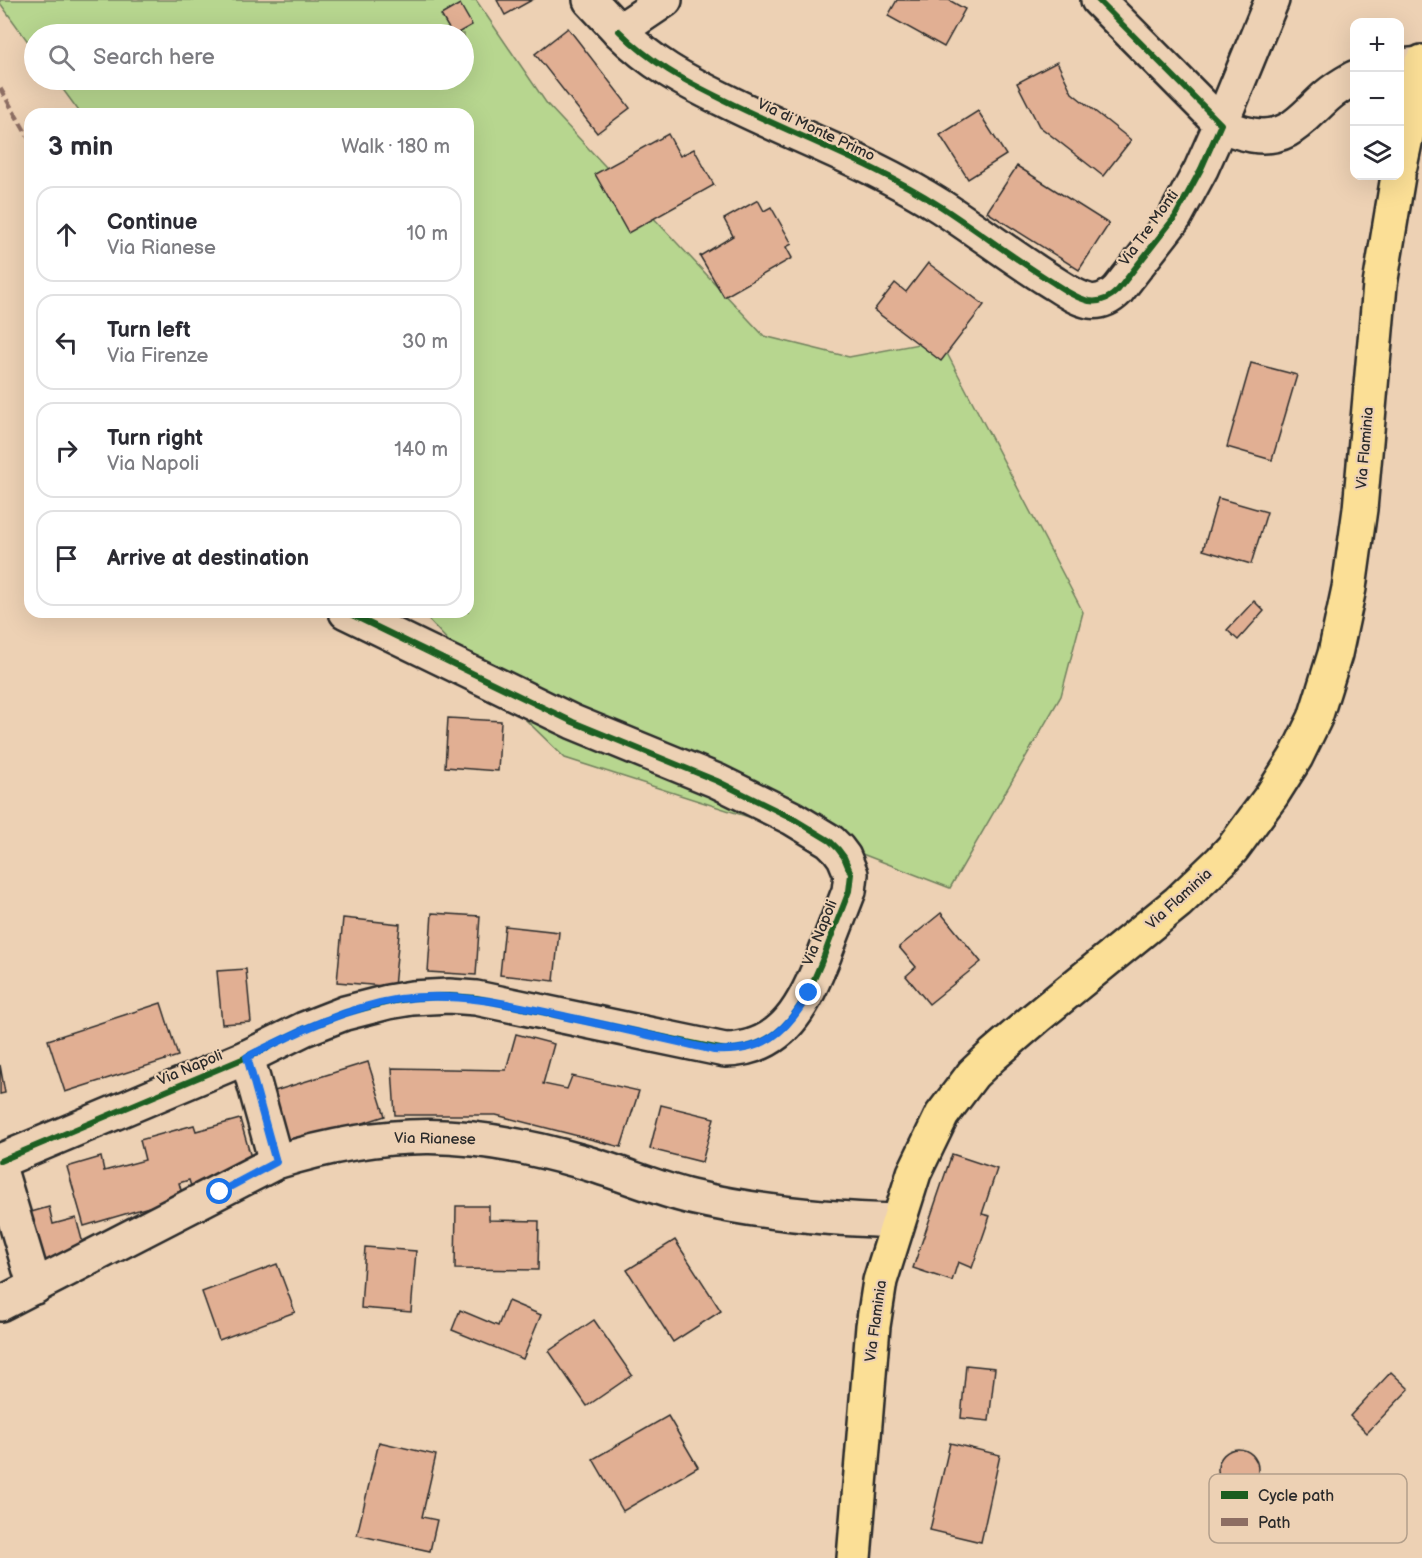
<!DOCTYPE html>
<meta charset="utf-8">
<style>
:root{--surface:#fff;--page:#f2f2f3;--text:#2b2b33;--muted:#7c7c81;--line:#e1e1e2}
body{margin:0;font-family:"Balsamiq Sans",sans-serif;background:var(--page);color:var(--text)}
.controls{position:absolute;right:18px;top:18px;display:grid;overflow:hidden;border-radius:12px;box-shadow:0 6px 24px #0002}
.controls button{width:54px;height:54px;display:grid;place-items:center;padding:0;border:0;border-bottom:2px solid var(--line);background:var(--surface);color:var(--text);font:30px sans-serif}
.stop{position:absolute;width:18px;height:18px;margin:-14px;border:4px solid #1a73e8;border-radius:50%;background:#fff}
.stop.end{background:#1a73e8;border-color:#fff;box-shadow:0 2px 6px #0008}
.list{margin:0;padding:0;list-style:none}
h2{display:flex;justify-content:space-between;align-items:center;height:78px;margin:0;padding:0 24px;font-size:26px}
h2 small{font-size:20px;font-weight:400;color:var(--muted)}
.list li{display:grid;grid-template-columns:39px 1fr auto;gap:18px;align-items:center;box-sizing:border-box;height:96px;margin:0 12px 12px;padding:0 12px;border:2px solid var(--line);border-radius:18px}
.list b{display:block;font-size:22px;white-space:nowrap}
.list p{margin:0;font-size:20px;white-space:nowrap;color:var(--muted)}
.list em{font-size:20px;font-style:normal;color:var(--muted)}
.icon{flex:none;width:33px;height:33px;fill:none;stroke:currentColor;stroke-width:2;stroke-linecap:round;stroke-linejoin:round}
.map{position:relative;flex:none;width:1422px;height:1558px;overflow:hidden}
.search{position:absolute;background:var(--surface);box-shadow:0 6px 24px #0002;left:24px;top:24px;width:450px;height:66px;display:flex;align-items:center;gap:15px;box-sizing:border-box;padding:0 21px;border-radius:33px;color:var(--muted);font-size:22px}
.panel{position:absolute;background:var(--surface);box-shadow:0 6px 24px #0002;left:24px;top:108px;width:450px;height:510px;border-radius:18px}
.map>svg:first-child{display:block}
</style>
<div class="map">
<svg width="1422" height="1558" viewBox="0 0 1422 1558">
<rect width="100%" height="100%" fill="#edd1b4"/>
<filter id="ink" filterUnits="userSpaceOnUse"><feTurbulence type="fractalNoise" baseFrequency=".0167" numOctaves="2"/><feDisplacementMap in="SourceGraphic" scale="12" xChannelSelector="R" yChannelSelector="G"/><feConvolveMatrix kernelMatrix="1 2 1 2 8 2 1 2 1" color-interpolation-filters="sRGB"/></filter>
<g filter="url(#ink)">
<polygon fill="#b7d68f" stroke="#71805d" stroke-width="1.5" points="0,0 476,0 547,104 764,336 849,357 940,340 1083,612 1061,696 950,888 857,852 565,758 488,683 421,612 468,612 468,114 81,114 56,80 464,80 464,34 34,34 34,50 0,3"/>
<g fill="#e1af93" stroke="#2b2b2b" stroke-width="1.5">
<polygon points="497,0 532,0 505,15"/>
<polygon points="897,0 949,0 965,9 944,47 888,16"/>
<polygon points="460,4 472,25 456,34 452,34 441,15"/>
<polygon points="568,28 630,108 597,133 535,54"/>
<polygon points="1057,62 1072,93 1131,140 1103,176 1039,126 1017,83"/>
<polygon points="978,111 1006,155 968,179 940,135"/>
<polygon points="668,134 680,156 694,149 714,185 628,233 595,174"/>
<polygon points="1017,166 1109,224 1079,270 987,212"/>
<polygon points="758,200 764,211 771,207 792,244 786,247 792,258 724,297 700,256 733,236 724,219"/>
<polygon points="928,263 984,305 941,361 874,310 895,283 906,292"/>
<polygon points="1251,363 1297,375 1272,460 1227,447"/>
<polygon points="1218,498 1267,512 1251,564 1203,550"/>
<polygon points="1254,601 1264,611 1238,640 1227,630"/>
<polygon points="448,718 501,721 498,771 445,767"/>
<polygon points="432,913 480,916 476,975 428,972"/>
<polygon points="941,913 981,962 929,1004 906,976 916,967 899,947"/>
<polygon points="343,918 400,924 394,987 337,982"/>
<polygon points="505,926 559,932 554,981 500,975"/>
<polygon points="246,969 251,1022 222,1024 217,971"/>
<polygon points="161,1003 178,1056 65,1092 48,1040"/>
<polygon points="516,1034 554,1044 543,1084 567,1089 572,1076 639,1091 621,1147 496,1115 395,1115 392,1068 506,1070"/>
<polygon points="368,1062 385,1116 282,1149 265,1094"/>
<polygon points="0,1065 5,1093 0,1094"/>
<polygon points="661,1105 714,1118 702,1162 650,1149"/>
<polygon points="240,1119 252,1161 231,1175 191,1186 189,1180 179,1183 183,1197 84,1226 67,1167 101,1157 104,1171 145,1160 140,1140 194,1125 196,1131"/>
<polygon points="952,1154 997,1169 982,1214 990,1216 972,1268 958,1262 952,1281 913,1268"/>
<polygon points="456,1206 489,1206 489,1220 539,1221 538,1270 455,1269"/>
<polygon points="49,1207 53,1224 76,1218 85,1251 38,1264 24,1214"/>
<polygon points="675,1240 721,1311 673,1342 627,1270"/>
<polygon points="365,1247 416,1251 411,1312 361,1308"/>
<polygon points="277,1264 295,1312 219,1340 202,1292"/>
<polygon points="508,1301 541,1315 523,1359 452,1330 460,1310 498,1326"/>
<polygon points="594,1320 632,1375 587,1406 549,1351"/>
<polygon points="966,1365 995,1368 989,1421 961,1418"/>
<polygon points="1391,1372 1409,1389 1367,1433 1350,1416"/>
<polygon points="668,1416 698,1467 623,1511 593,1459"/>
<polygon points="379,1442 436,1455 422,1517 437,1520 430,1551 357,1535"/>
<polygon points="950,1443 1000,1455 981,1542 930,1530"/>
<circle cx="1238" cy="1469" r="20"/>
</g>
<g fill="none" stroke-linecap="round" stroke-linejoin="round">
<defs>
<g id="minor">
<polyline points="590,0 619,31 665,0"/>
<path d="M1272,0L1221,124C1231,130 1241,133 1252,135C1289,141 1302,118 1327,96C1335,89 1345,83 1354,78"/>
<path d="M619,31C651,63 683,80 724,100C796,136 873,163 940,206C977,230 1012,257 1049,280C1062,288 1075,298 1089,301C1101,303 1110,298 1118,290L1175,217L1201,169L1221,124L1098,0"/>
<polyline points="1400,66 1422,64"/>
<polyline points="247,1057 276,1162"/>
<path d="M0,1161L247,1057L304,1029L345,1013L388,1002L412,998L449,996L476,998L725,1050C785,1049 804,1004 824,956C832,934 841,912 849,891L851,874L844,857L838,849L830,841L792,818L717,781L573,722L346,612"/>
<polyline points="0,1170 35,1287"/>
</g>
<path id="secondary" d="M0,1304L276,1162C387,1127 471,1129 583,1162C619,1172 654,1188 691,1197C759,1213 828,1219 898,1221"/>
<g id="primary">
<polyline points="1400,166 1422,62"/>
<polyline points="854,1558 873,1326 880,1281 914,1173 942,1115 973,1074 993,1055 1037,1017 1178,902 1221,861 1233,848 1272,795 1296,757 1315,718 1335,654 1349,588 1360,509 1380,285 1398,176"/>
</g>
</defs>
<use href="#minor" stroke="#2b2b2b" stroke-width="38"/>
<use href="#secondary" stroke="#2b2b2b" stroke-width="38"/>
<use href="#primary" stroke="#2b2b2b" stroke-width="38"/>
<use href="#minor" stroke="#edd1b4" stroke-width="33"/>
<use href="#secondary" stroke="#edd1b4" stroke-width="33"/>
<use href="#primary" stroke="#fbdf96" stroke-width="33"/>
<polyline stroke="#8d6e63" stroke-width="4.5" stroke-dasharray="9 4.5" stroke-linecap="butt" points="0,88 30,140"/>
<defs>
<g id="cycleway">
<path d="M619,31C651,63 683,80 724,100C796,136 873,163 940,206C977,230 1012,257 1049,280C1062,288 1075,298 1089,301C1101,303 1110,298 1118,290L1175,217L1201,169L1221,124L1098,0"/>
<path d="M0,1161L247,1057L304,1029L345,1013L388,1002L412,998L449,996L476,998L725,1050C785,1049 804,1004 824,956C832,934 841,912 849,891L851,874L844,857L838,849L830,841L792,818L717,781L573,722L346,612"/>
</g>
</defs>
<use href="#cycleway" stroke="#edd1b4" stroke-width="10"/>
<use href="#cycleway" stroke="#1b5e20" stroke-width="6"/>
</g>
</g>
<g fill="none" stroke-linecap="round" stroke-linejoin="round" filter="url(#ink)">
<path stroke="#1a73e8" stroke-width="8" d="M220,1192L276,1162L247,1057C297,1032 345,1008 400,999C459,991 515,1005 572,1018C619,1028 666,1039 714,1050C762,1053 786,1033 809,993"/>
</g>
<g text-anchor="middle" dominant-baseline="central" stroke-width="4.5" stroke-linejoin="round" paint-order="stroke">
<g font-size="15" fill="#2b2b2b" stroke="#edd1b4">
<text transform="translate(816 130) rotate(25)">Via di Monte Primo</text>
<text transform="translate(1149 228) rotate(-54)">Via Tre Monti</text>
<text transform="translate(1365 448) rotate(-85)">Via Flaminia</text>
<text transform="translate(1179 899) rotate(-42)">Via Flaminia</text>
<text transform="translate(820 933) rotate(-68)">Via Napoli</text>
<text transform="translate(190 1068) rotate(-23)">Via Napoli</text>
<text transform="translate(435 1139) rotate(1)">Via Rianese</text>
<text transform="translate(876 1321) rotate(-82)">Via Flaminia</text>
</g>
</g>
<rect x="1209" y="1474" width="198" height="69" rx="9" fill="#edd1b4" stroke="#b39f8b" stroke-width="1.5"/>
<rect x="1221" y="1491" width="27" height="8" fill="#1b5e20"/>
<rect x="1221" y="1518" width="27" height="8" fill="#8d6e63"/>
<g font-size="16" fill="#2b2b2b">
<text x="1258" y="1501">Cycle path</text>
<text x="1258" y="1528">Path</text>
</g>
</svg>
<div class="controls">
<button>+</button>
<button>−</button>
<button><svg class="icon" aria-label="layers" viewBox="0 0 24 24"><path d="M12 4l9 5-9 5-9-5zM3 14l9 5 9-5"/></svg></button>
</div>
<div class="stop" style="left:220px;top:1192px"></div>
<div class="stop end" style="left:809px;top:993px"></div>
<div class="search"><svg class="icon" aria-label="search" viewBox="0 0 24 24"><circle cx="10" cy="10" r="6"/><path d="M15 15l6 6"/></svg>Search here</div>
<section class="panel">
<h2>3 min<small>Walk · 180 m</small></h2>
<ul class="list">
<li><svg class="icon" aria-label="ahead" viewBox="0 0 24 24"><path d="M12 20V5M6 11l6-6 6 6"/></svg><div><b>Continue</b><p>Via Rianese</p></div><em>10 m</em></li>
<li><svg class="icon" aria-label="left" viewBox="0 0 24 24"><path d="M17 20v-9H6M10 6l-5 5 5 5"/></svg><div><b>Turn left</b><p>Via Firenze</p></div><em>30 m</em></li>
<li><svg class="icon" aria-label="right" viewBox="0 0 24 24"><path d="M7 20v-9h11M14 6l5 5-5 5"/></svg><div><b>Turn right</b><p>Via Napoli</p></div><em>140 m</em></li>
<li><svg class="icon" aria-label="arrive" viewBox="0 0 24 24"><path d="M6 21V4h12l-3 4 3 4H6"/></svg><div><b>Arrive at destination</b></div></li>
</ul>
</section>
</div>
